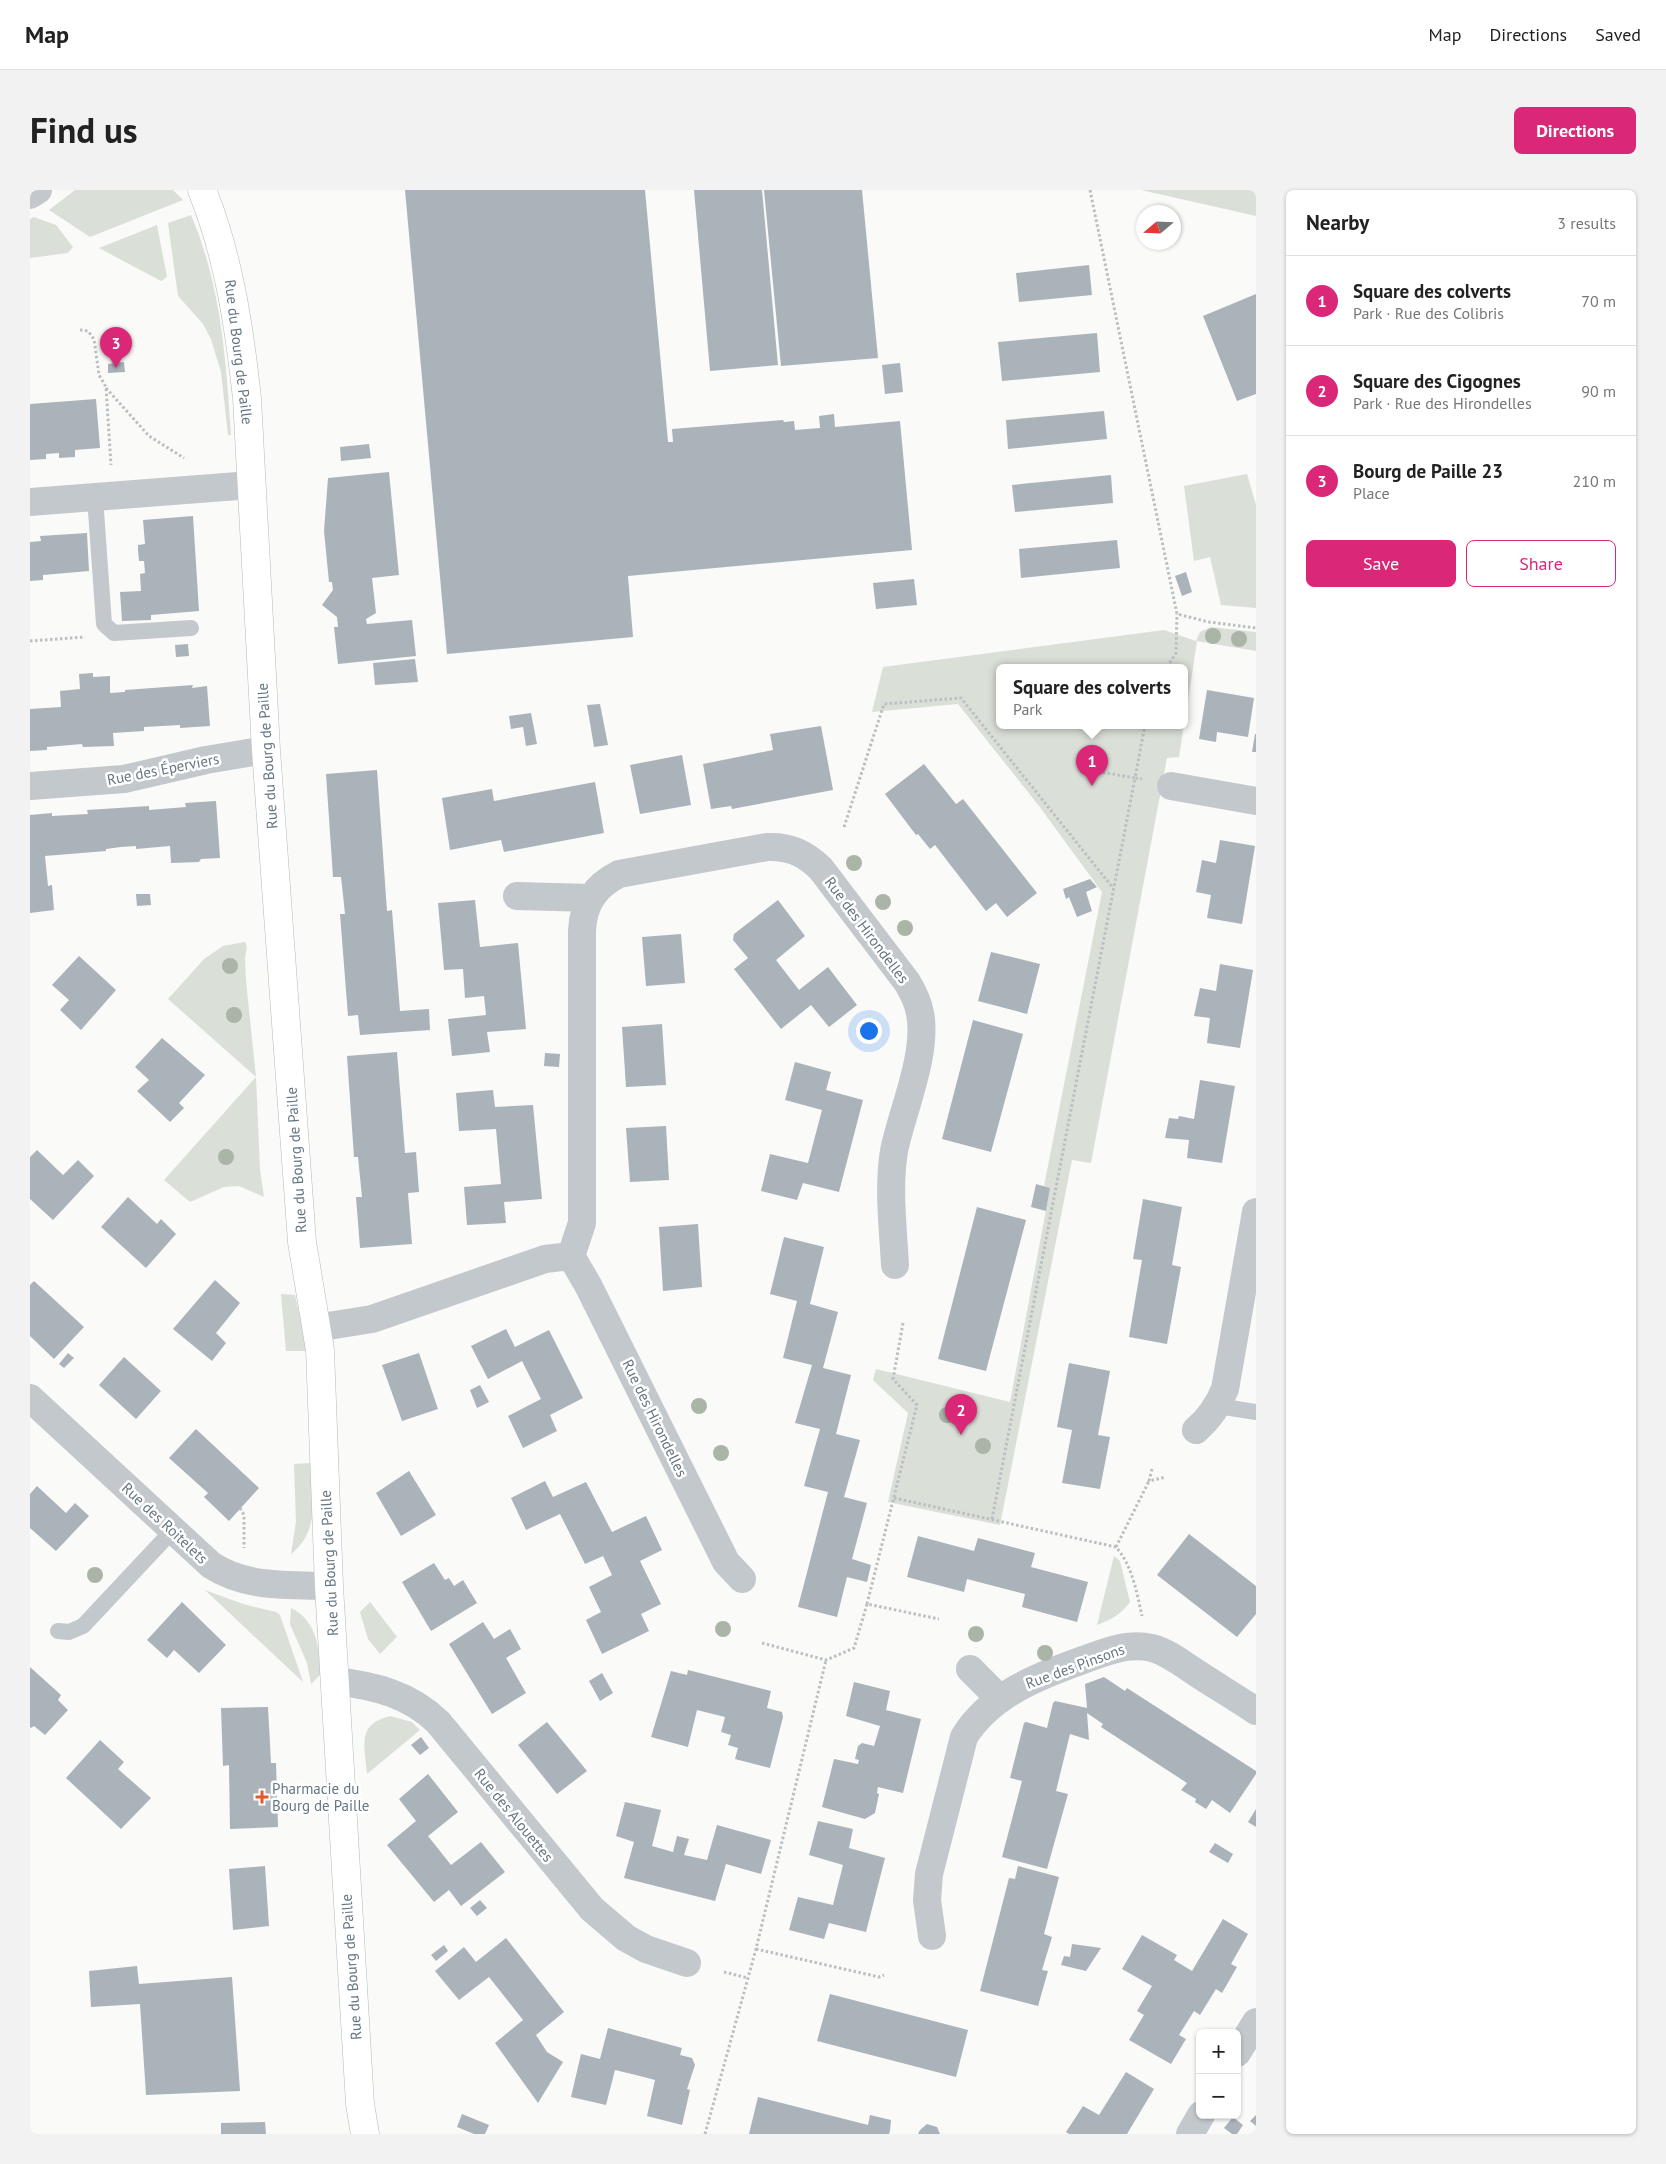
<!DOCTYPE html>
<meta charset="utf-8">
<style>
:root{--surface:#fff;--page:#f2f2f2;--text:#222;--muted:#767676;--line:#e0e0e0;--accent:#db2777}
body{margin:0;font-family:"PT Sans",sans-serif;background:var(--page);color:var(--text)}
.controls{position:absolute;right:15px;bottom:15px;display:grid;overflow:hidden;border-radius:8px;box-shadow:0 1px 4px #0004}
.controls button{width:45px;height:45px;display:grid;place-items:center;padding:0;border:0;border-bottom:1px solid var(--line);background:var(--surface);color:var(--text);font:25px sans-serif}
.compass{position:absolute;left:1106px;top:15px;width:45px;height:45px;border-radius:50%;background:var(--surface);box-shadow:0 1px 4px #0004;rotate:251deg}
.you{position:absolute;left:838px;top:840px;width:18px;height:18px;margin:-12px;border:4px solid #fff;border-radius:50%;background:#1a73e8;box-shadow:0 0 0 8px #1a73e833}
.badge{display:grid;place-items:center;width:32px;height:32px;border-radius:50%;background:var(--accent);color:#fff;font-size:16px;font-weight:700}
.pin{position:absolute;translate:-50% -41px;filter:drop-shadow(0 1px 2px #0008)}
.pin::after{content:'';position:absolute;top:26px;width:18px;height:15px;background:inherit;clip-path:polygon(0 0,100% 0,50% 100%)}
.popup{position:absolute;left:966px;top:474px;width:192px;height:65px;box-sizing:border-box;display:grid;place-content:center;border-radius:8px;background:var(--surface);filter:drop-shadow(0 1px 4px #0005);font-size:16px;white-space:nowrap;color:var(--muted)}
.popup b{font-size:19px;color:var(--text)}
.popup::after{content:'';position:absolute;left:50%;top:100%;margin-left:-10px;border:10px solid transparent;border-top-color:var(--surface)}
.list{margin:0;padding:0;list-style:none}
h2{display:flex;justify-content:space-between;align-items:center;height:65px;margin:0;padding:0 20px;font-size:21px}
h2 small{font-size:16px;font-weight:400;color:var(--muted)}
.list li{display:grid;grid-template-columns:32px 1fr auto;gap:15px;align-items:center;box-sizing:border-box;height:90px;padding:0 20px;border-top:1px solid var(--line)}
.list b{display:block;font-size:19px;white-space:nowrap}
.list p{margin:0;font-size:16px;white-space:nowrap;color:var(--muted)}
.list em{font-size:16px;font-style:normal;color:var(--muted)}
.actions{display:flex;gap:10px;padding:15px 20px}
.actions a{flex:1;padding:11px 0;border:1px solid var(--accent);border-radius:8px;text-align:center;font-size:18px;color:var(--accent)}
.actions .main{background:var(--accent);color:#fff}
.map{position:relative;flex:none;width:1226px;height:1944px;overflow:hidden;border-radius:8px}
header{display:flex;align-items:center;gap:30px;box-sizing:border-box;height:70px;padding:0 25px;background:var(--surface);border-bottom:1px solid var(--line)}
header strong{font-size:24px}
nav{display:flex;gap:28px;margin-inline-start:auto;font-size:18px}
.intro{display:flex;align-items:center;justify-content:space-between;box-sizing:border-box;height:120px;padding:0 30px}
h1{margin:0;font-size:35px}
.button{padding:12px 22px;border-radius:8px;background:var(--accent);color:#fff;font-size:18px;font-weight:700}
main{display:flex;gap:30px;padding:0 30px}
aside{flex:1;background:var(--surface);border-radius:8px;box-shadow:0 1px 4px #0004}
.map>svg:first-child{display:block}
</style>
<header>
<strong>Map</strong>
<nav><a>Map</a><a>Directions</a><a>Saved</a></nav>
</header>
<div class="intro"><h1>Find us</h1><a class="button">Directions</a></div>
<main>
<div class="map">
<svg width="1226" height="1944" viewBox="0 0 1226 1944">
<rect width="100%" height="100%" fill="#fafaf8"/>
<g fill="#dadfd7">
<polygon points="45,0 143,0 153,10 60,47 19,20"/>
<polygon points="1111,0 1226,0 1226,26"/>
<path d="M161,25C191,95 196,170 201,245H198L191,182L181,149L173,134L148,106L138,33Z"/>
<polygon points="4,27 26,35 43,57 38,63 0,68 0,29"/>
<polygon points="127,35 137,87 131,91 69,58"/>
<polygon points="1217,284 1226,315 1226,418 1191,415 1180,367 1164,371 1154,296"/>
<polygon points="1181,437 1226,442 1226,461 1167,451 1155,531 1154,477 970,477 970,535 1154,535 1149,567 1137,568 1061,973 1042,970 970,1335 858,1312 878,1223 843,1190 846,1179 980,1212 1019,1004 1020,998 1014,996 1072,702 1009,616 928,514 842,522 853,477 1134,440 1166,451 1170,442"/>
<polygon points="215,752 217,757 215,768 216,791 226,887 230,980 234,1007 209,996 194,997 160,1012 134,990 226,887 138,809 174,769 193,756"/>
<polygon points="251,1104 265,1105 275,1149 275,1161 256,1161"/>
<path d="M282,1273C283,1306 290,1341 261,1364L266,1332L264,1274Z"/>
<path d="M1084,1366L1090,1371L1100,1412C1091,1424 1081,1430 1067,1435Z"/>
<polygon points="175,1400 213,1414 246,1422 250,1425 273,1492"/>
<polygon points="340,1412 367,1447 350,1464 338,1449 330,1422"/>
<path d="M261,1418C287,1431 289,1457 291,1484L281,1494L277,1473L260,1434Z"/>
<path d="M360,1526L382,1532L390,1540L337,1584C335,1556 326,1534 360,1526Z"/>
</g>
<g fill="#aab3b9">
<polygon points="375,0 615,0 638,252 643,252 642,239 753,230 754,232 764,231 765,240 790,238 789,226 804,224 805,237 870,231 882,360 598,386 603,447 417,464"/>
<polygon points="664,0 732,0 748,175 680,181"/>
<polygon points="734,0 832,0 848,168 751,176"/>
<polygon points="1059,75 1062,105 989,112 986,83"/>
<polygon points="1226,104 1226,204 1207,211 1173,126"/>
<polygon points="1067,143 1070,182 972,191 968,152"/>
<polygon points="94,172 95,182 78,183 78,174"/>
<polygon points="870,173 873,202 855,204 852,175"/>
<polygon points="66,209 70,258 45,260 45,267 29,268 29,263 16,264 16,269 0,270 0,214"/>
<polygon points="1074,221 1077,249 978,259 976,230"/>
<polygon points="339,254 341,268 311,271 310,257"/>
<polygon points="359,282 369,385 342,388 346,423 336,429 337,434 382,430 386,466 308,474 304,437 308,437 307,427 292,415 303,400 302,392 299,392 294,341 298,288"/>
<polygon points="1081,285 1083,313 985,322 982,295"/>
<polygon points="163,326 169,421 121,425 121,430 92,431 90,402 111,401 110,384 115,383 114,371 109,371 108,360 108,355 115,354 113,330"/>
<polygon points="57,343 59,381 13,385 13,390 0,391 0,352 11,351 10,346"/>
<polygon points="1087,350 1090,378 991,388 989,359"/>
<polygon points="1156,382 1162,402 1152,406 1145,386"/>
<polygon points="884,389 887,415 846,419 843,393"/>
<polygon points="158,454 159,466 146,467 145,455"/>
<polygon points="385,469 388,492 345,495 343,473"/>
<polygon points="63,483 63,487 80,486 80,503 95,502 95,500 163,495 162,498 177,496 180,536 150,538 150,535 114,537 114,541 83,543 84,556 53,557 52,554 17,557 17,560 0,561 0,519 31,517 30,501 50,499 49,484"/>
<polygon points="1177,500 1224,508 1218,547 1187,542 1186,552 1169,549"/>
<polygon points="570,514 578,555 564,557 557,515"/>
<polygon points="501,523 507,554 496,556 493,537 481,539 479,526"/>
<polygon points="791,536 803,600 702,619 701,616 681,619 673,574 743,560 740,544"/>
<polygon points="1225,544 1226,544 1226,562 1222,562"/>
<polygon points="652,565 661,615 610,624 600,575"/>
<polygon points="894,574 926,614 933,609 1007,703 977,727 966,713 956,721 905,655 900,659 888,644 886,645 855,604"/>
<polygon points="347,580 357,721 362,720 370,821 399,819 400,840 330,845 328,825 318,826 310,724 315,724 313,705 311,687 303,687 296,584"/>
<polygon points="565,592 574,643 474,662 471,650 420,660 412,608 462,599 464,611"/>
<polygon points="186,611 190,668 171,669 169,672 141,673 140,656 106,659 106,656 91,657 76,659 76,661 15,666 18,696 22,695 24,720 0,723 0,625 22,623 22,626 58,624 57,620 119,616 119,620 156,617 155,613"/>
<polygon points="1190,650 1225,656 1212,734 1177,728 1181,705 1166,702 1172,670 1186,673"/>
<polygon points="1060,689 1067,697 1056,702 1062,721 1047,727 1039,707 1036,709 1033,699"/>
<polygon points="106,704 120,704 121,715 107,716"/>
<polygon points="445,710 450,757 488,753 496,839 457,842 460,862 422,866 418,829 456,825 454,806 435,808 433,779 414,780 408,713"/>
<polygon points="748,710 775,746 746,770 769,800 798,777 827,815 799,837 781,815 751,839 704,779 718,768 703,750 704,744"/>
<polygon points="651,744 655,793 616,796 612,747"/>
<polygon points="961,762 1010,774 997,824 948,811"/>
<polygon points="49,766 86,800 51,840 30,820 39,810 22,795"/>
<polygon points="1190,774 1223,780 1210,858 1177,853 1180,828 1164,826 1170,798 1186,801"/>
<polygon points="943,830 993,844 961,962 912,949"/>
<polygon points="632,834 636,895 596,897 592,837"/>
<polygon points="132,848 175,885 149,913 154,918 140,932 107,901 119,890 105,877"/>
<polygon points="367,862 375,963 386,962 389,1002 378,1003 382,1054 330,1058 326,1007 332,1007 328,967 324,967 317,866"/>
<polygon points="515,863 530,864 529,877 514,876"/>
<polygon points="765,872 801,882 796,900 833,910 809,1002 773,993 767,1010 731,1001 740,964 778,973 792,920 755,910"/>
<polygon points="1170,890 1205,896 1192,973 1157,968 1159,950 1135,948 1139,928 1148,929 1149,926 1164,929"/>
<polygon points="463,900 465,917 503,915 512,1009 474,1012 476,1033 437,1035 434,997 471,994 466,939 429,941 426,903"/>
<polygon points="636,936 639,990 600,992 596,938"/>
<polygon points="7,960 33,985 48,970 64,986 23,1030 0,1009 0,967"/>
<polygon points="1006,994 1020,998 1016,1021 1001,1017"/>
<polygon points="98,1007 127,1034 131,1029 146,1044 116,1078 71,1037"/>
<polygon points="1113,1009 1152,1017 1142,1075 1151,1077 1137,1154 1099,1147 1112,1070 1103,1069"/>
<polygon points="947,1017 996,1030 956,1181 908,1169"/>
<polygon points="668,1034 672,1097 633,1101 629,1037"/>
<polygon points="754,1047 794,1057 780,1114 808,1122 793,1178 821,1185 806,1244 830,1250 814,1307 837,1313 822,1369 841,1375 837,1392 817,1387 807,1427 768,1417 798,1302 774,1296 790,1239 765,1233 782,1175 753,1168 767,1111 740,1104"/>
<polygon points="185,1090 210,1113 186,1143 196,1153 182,1171 143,1139"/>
<polygon points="4,1091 54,1137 24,1169 0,1146 0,1095"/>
<polygon points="476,1139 485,1157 519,1140 553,1208 520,1225 527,1241 493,1258 478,1226 511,1209 492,1171 458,1189 441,1156"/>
<polygon points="38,1163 44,1168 34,1178 29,1174"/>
<polygon points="389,1163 408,1219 372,1231 352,1175"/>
<polygon points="94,1167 131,1201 106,1229 69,1195"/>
<polygon points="1039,1173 1080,1181 1068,1245 1080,1247 1070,1299 1032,1293 1042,1240 1027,1237"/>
<polygon points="450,1195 459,1212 447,1218 440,1200"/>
<polygon points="166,1239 229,1298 199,1331 174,1307 178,1303 139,1268"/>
<polygon points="379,1281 406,1325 371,1346 346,1303"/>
<polygon points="515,1291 523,1307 556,1292 582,1342 616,1326 632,1360 610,1371 631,1414 611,1424 619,1441 572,1464 556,1430 571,1422 559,1397 582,1385 573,1366 555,1374 530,1324 496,1340 481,1308"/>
<polygon points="7,1296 36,1323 45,1313 59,1326 26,1361 0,1338 0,1304"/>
<polygon points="1159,1344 1226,1396 1226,1424 1207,1447 1127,1385"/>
<polygon points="888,1346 944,1361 948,1348 1005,1363 1001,1377 1058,1392 1047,1432 992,1417 995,1404 937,1389 934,1402 877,1387"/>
<polygon points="404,1373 415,1390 419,1388 424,1396 433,1390 447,1413 401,1441 372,1392"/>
<polygon points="152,1412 196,1455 169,1483 144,1460 137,1468 117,1450"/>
<polygon points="453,1432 464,1449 480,1439 491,1459 476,1468 496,1503 462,1524 419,1454"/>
<polygon points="0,1477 31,1505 28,1510 38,1520 15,1545 4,1536 1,1538 0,1537"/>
<polygon points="658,1480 741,1501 737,1518 752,1522 753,1527 740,1578 705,1569 708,1558 698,1555 701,1545 691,1542 695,1527 667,1520 658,1557 621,1547 641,1481 657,1485"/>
<polygon points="572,1483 583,1503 570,1511 559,1491"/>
<polygon points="1074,1487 1095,1501 1097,1498 1226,1581 1226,1584 1200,1623 1182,1610 1176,1619 1165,1612 1166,1609 1151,1600 1157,1593 1071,1537 1073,1534 1057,1523 1059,1550 1040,1544 1026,1601 1038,1604 1017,1679 972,1667 992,1591 980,1588 994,1533 996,1532 1017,1538 1023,1513 1025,1511 1057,1518 1055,1494"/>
<polygon points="824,1492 860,1501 856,1520 891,1529 873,1603 848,1597 847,1603 849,1604 845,1623 835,1629 792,1617 804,1569 828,1574 829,1570 825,1569 828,1556 832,1553 844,1556 850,1536 816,1526"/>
<polygon points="238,1517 241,1573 246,1573 248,1637 200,1639 199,1575 193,1576 191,1518"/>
<polygon points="517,1532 557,1581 527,1604 488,1555"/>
<polygon points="391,1547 399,1558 390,1565 381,1555"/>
<polygon points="70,1550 94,1572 88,1579 121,1608 91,1639 36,1588"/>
<polygon points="398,1584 428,1622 398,1646 421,1675 451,1652 475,1682 431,1716 419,1700 404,1712 357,1655 386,1631 369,1609"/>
<polygon points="595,1612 631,1620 622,1656 643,1662 647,1646 659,1649 654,1665 677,1670 687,1635 741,1650 731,1684 696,1674 685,1711 594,1688 604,1652 586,1646"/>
<polygon points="1226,1619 1226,1637 1218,1632"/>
<polygon points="788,1631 823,1639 819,1658 855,1668 836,1742 799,1733 794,1749 759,1740 768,1707 803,1715 813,1675 779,1665"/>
<polygon points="1185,1653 1203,1664 1198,1673 1179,1662"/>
<polygon points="235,1676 239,1736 203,1740 199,1679"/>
<polygon points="988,1676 1029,1687 1014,1744 1022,1747 1012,1780 1018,1781 1008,1816 950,1801 979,1688 985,1689"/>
<polygon points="450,1710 457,1718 447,1726 440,1718"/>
<polygon points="1193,1729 1218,1744 1201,1774 1207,1777 1192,1803 1186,1799 1170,1825 1164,1821 1149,1845 1156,1849 1141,1874 1099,1850 1114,1825 1107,1821 1122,1796 1092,1779 1112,1745 1147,1765 1144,1770 1162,1781"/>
<polygon points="476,1748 534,1822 506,1845 517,1862 533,1872 508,1913 465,1853 493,1830 459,1787 429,1810 405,1781 434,1757 446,1772"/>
<polygon points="1042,1754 1071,1758 1056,1781 1031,1775 1034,1766 1040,1767"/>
<polygon points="414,1755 418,1761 406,1771 401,1765"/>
<polygon points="107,1776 109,1794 202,1787 210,1901 116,1905 110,1814 61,1817 59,1781"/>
<polygon points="800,1804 938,1840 926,1887 787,1851"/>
<polygon points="578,1838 652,1858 650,1865 662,1868 665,1875 657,1899 660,1900 652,1935 617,1926 625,1890 606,1885 585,1880 576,1915 541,1907 551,1864 570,1869"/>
<polygon points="1096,1882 1124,1899 1097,1944 1039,1944 1036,1942 1053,1916 1069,1925"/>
<polygon points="728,1907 838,1935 840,1925 861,1930 860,1941 859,1944 719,1944"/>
<polygon points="432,1924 459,1935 455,1944 444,1944 427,1937"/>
<polygon points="1226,1925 1226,1936 1220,1931"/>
<polygon points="1203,1927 1213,1935 1207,1944 1202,1944 1194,1938"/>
<polygon points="235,1932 236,1944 191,1944 191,1933"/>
<polygon points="897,1934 907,1937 910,1944 888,1944 890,1940"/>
</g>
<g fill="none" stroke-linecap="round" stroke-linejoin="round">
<defs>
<path id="secondary" d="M172,0C199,67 209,136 217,208L236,560L272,1052L290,1160L299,1396L330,1914L335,1944"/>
</defs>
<use href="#secondary" stroke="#b3babf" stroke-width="29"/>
<g stroke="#bbbfc2" stroke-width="3" stroke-dasharray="2.5 2.5" stroke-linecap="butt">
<polyline points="1060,0 1147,424 1179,432 1226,438"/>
<polyline points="50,140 58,141 64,149 69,185 76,197 81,275"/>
<polyline points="76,198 119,246 154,268"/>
<polyline points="0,451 55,447"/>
<polyline points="1137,477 1146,463 1147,424"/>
<polyline points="1053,579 1105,588 1115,535"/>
<polyline points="814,637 854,514 931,508 1083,698"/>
<polyline points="1122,1279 1119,1291 1136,1287"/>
<path d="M864,1308L1086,1357C1102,1375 1107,1403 1112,1426"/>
<polyline points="210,1318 214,1325 214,1358"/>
<polyline points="962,1329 1105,588 1112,589"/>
<polyline points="1086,1357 1119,1291"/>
<polyline points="837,1414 887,1215 863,1189 873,1133"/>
<polyline points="732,1453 796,1470 824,1458 837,1414 909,1429"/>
<polyline points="726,1759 849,1787 854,1785"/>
<polyline points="694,1782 718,1788"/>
<polyline points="675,1944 726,1759 796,1470"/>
</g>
<g stroke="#c3c8cc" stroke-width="16">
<polyline points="65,307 74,434 84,443 161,438"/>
<polyline points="1188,1216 1226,1222"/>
<polyline points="28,1441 39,1442 53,1436 143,1340"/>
</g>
<g stroke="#c3c8cc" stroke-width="28">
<polyline points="0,5 8,0"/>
<polyline points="0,312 221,295"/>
<polyline points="0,596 94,589 176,570 236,560"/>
<polyline points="1141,596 1226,611"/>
<polyline points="487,706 561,708"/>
<polyline points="541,1066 558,1095 696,1372 712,1389"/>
<path d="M286,1138L342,1129L515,1069L541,1066L552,1033V741C553,714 565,696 589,684L737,657C759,656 775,663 791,679L877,792C883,802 888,812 890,823C898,864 872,921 864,961C858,998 863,1038 865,1075"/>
<path d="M0,1208L181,1375C216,1398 258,1395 299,1396"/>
<path d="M1166,1240C1180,1228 1188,1216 1195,1199L1226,1022"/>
<polyline points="940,1479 970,1509"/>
<path d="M306,1491C345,1496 379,1504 408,1532L562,1719L596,1748L616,1759L657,1773"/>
<path d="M902,1746L897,1710L899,1684L934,1547C960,1505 1008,1486 1053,1470C1076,1462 1097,1452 1122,1458C1137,1462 1150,1472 1162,1480C1183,1494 1205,1507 1226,1521"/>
<polyline points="1207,1863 1226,1832"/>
<polyline points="1160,1944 1171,1925"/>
</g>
<use href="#secondary" stroke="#fff" stroke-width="28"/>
</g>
<g fill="#aab4a7">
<circle cx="1183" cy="446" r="8"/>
<circle cx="1209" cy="449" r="8"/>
<circle cx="824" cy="673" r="8"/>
<circle cx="853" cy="712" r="8"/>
<circle cx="875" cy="738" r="8"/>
<circle cx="200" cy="776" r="8"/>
<circle cx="204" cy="825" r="8"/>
<circle cx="196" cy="967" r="8"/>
<circle cx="669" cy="1216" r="8"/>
<circle cx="917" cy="1225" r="8"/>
<circle cx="953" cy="1256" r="8"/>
<circle cx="691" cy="1263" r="8"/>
<circle cx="65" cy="1385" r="8"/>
<circle cx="693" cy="1439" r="8"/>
<circle cx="946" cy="1444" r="8"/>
<circle cx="1015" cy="1463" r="8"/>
</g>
<path fill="#e4572e" stroke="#fff" stroke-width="2" d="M229.5 1599.5h5v5h5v5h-5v5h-5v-5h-5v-5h5z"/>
<g text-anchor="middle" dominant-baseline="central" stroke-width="5" stroke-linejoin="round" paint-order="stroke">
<g font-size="15" fill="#657683" stroke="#fff">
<text transform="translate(209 162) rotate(83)">Rue du Bourg de Paille</text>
<text transform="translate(237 566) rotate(-94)">Rue du Bourg de Paille</text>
<text transform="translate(133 579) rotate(-11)">Rue des Éperviers</text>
<text transform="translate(837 740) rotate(53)">Rue des Hirondelles</text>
<text transform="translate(266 970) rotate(-94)">Rue du Bourg de Paille</text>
<text transform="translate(625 1228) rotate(64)">Rue des Hirondelles</text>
<text transform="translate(135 1333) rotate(43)">Rue des Roitelets</text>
<text transform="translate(299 1373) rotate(-93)">Rue du Bourg de Paille</text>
<text transform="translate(1045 1476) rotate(-20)">Rue des Pinsons</text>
<text transform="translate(484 1625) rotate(51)">Rue des Alouettes</text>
<text transform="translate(321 1777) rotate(-94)">Rue du Bourg de Paille</text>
</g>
<g font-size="15" fill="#657683" stroke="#fff" text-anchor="start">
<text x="242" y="1598">Pharmacie du<tspan x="242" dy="17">Bourg de Paille</tspan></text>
</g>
</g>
</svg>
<div class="controls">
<button>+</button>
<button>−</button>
</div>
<svg class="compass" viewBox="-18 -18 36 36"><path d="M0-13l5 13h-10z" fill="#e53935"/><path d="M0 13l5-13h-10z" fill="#767676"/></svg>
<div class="you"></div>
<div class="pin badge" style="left:1062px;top:596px">1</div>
<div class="popup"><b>Square des colverts</b>Park</div>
<div class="pin badge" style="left:931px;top:1245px">2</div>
<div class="pin badge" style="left:86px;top:178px">3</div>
</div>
<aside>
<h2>Nearby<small>3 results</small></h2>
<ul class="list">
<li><span class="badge">1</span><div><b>Square des colverts</b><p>Park · Rue des Colibris</p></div><em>70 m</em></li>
<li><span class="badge">2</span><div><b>Square des Cigognes</b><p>Park · Rue des Hirondelles</p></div><em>90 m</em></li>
<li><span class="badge">3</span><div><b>Bourg de Paille 23</b><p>Place</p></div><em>210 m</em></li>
</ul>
<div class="actions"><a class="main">Save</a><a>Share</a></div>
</aside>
</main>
